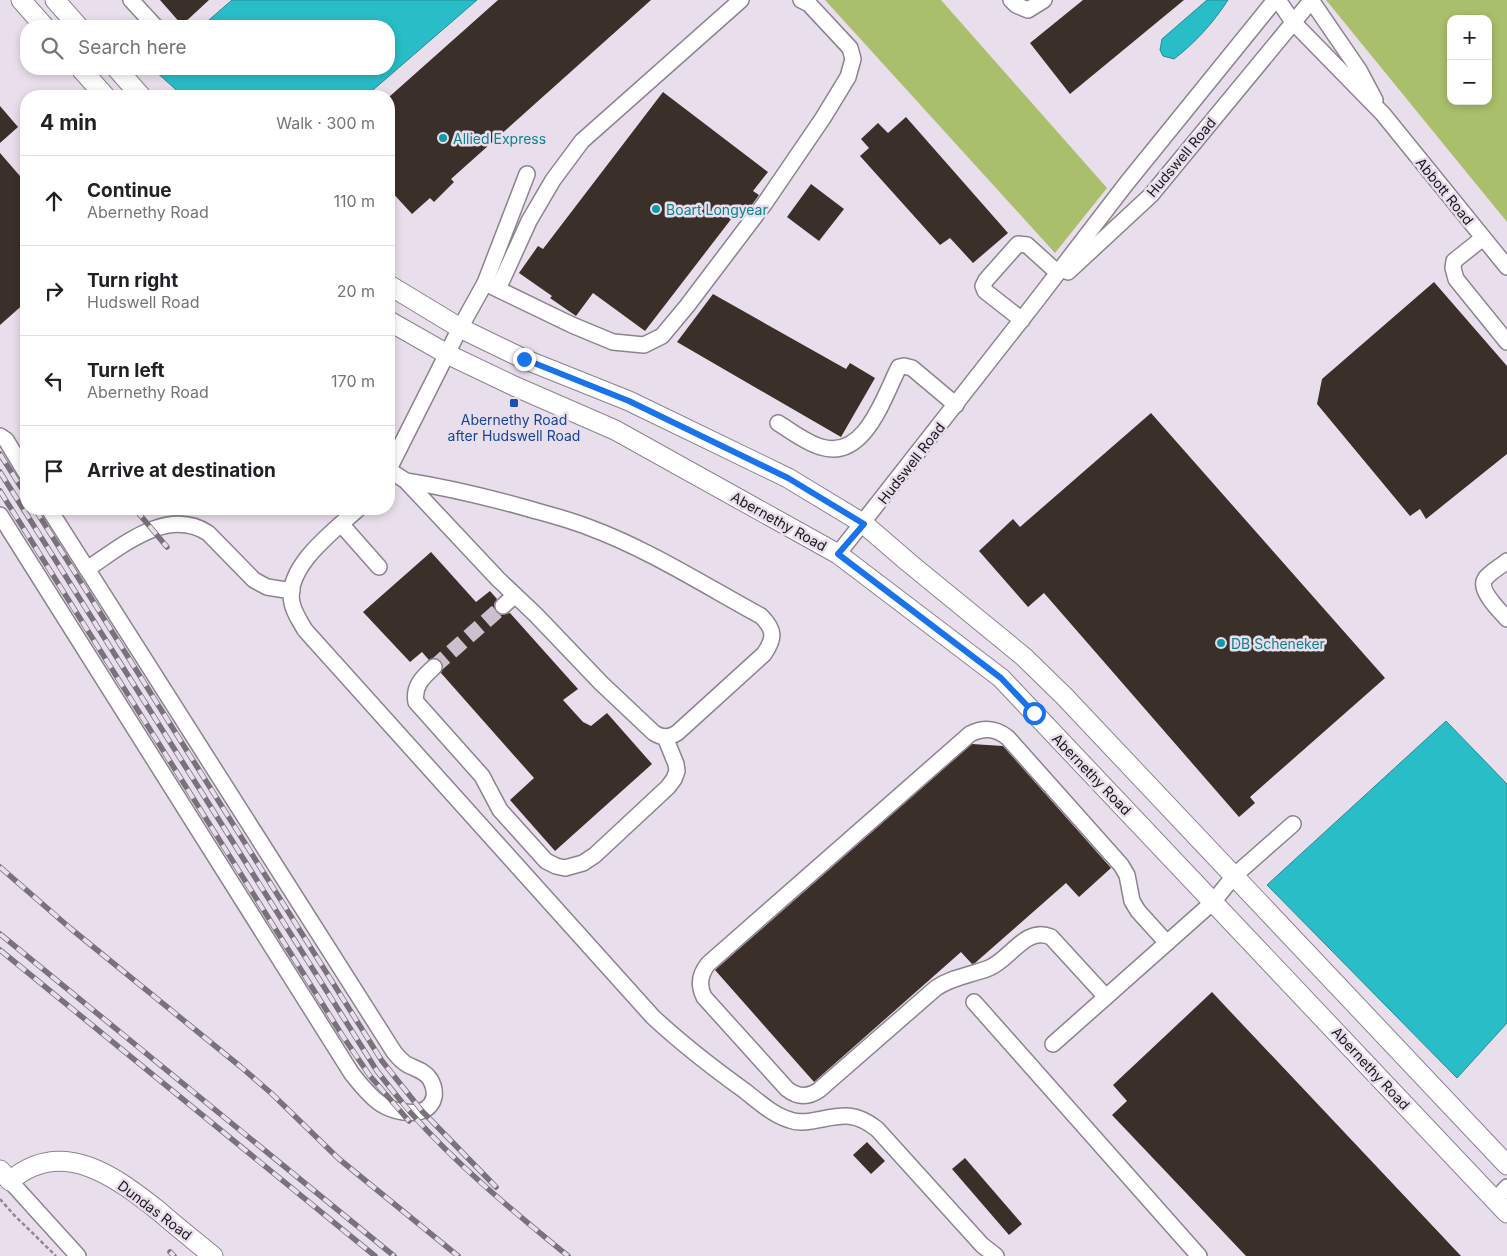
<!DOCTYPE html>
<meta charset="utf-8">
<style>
:root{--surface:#fff;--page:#f6f6f6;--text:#202124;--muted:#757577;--line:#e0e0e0}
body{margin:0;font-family:Inter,sans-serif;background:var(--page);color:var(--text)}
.controls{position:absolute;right:15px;top:15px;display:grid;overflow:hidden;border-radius:10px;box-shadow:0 2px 8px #0003}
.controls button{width:45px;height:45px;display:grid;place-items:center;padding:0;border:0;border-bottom:1px solid var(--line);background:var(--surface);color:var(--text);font:25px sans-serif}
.stop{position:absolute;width:15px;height:15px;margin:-11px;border:4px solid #1a73e8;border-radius:50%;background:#fff}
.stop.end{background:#1a73e8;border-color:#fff;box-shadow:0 1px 5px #0008}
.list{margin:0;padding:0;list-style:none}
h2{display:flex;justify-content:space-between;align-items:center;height:65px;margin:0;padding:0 20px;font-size:21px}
h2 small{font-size:16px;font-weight:400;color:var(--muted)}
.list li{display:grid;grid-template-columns:32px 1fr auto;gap:15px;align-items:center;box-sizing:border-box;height:90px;padding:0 20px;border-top:1px solid var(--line)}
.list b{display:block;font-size:19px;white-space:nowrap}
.list p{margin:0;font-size:16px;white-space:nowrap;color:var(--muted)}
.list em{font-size:16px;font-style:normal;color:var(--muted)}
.icon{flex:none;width:28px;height:28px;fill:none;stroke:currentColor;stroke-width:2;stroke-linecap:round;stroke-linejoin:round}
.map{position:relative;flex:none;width:1507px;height:1256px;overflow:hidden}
.search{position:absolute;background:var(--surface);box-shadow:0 2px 8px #0003;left:20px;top:20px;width:375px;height:55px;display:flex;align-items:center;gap:12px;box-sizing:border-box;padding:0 18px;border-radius:20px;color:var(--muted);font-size:19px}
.panel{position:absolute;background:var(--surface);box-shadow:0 2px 8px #0003;left:20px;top:90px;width:375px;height:425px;border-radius:20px}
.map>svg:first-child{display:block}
</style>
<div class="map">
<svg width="1507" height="1256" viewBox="0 0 1507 1256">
<rect width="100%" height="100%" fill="#e9dfec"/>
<g fill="#aabf6b" fill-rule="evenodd">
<polygon points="825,0 941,0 1107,188 1055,253"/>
<path d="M1326,0H1507V222ZM1451,19H1488V101H1451Z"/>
</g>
<g fill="#29bdc7" stroke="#258b94">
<polygon points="232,0 477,0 366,96 183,96 154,70 389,69 389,26 202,26"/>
<path d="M1207,0H1228C1213,23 1196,42 1174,59L1163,56L1160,50L1162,39Z"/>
<polygon points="1446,721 1507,784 1507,1023 1457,1078 1267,885"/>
</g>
<g fill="#3b2f29">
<polygon points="160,0 209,0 182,25"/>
<polygon points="498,0 651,0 451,179 454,182 434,202 430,198 412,214 389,189 389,97"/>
<polygon points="1083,0 1184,0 1070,94 1030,43"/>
<polygon points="663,92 768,172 753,191 759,195 748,210 742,205 645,331 593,293 576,316 550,298 552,296 519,273 538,246 543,249"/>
<polygon points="0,106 18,127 0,143"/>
<polygon points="906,117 1008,233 973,263 950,238 940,245 860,156 869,148 861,139 878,123 888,133"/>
<polygon points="0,153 26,183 26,302 0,325"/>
<polygon points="811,184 844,209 819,241 787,217"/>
<polygon points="1434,282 1507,366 1507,454 1426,519 1420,509 1410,516 1317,404 1322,379"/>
<polygon points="713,294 846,369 850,363 875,378 841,437 677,342"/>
<polygon points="1151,413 1385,678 1250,797 1255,803 1239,817 1044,593 1028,607 979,551 1013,519 1020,527"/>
<polygon points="431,552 476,602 490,591 497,599 494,604 496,612 501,615 510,613 578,689 563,700 583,722 591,726 607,713 652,764 555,851 510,800 534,778 441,673 443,665 441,661 436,658 429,660 422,652 410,662 363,612"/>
<polygon points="972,744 1003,746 1111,868 1079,897 1066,883 975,963 972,964 961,952 814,1082 715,970"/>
<polygon points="1212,992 1226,1007 1461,1256 1246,1256 1112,1115 1127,1101 1113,1085"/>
<polygon points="867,1142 885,1161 871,1174 853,1155"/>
<polygon points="965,1158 1022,1224 1009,1235 952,1169"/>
</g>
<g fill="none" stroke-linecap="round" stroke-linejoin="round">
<polyline stroke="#cac1cd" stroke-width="15" stroke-dasharray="15 8" stroke-linecap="butt" points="434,667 503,606"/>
<defs>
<g id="minor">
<polyline points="131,0 155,26"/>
<polyline points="1011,0 1016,5 1028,10 1044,0"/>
<polyline points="1278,0 1293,22 1383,114 1507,267"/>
<polyline points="1311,0 1359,70 1375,100"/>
<polyline points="1483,238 1454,261 1453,268 1456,279 1507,342"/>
<polyline points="1068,272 1151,195 1311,1"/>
<polyline points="485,283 572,325 613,342 644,345 662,336 687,306 765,203 823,118 848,77 853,59 850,48 809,4 801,0"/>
<polyline points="498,289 529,221 553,180 582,141 741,0"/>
<polyline points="1022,320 985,291 983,286 986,280 1018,244 1027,245 1058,273"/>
<path d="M778,423C791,431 806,443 821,447C865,461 884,396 899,367L904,366L912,368L956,405"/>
<polyline points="0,436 6,440 26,473"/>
<polyline points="389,469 460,328 485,283 527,174"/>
<path d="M389,470L406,481L498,579L536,615L601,683L654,733C662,738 669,738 677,733L764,654C775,638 775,630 761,616C704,585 648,549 588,527C570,520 551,515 533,510C491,498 450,488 406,481"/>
<path d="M358,509C335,530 284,567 292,603C294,613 300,621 305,630L653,1017C682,1044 713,1068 745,1091C759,1102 773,1115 790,1120C797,1123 804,1122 812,1121C840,1116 853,1110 877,1129L982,1245L996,1256"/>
<path d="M0,515L352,1074C360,1084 370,1097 381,1104C396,1113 429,1120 434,1097C435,1091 433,1084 430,1079C425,1071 416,1069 408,1065C402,1062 398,1057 394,1052L49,509"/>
<polyline points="341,524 379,567"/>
<polyline points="838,554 1037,300 1126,184 1275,0"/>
<path d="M1507,561C1500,567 1490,572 1485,579C1478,590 1500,611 1507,619"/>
<path d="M87,569C121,547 167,506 208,533L254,580L267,587L292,591"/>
<polyline points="503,606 515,595"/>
<path d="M434,667C423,677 413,686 416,702L482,776L500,810L546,861L556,866L565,868L583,863L595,855L668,787L674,779L677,771L676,764L665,737"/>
<path d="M1106,997L1051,937C1025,926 1011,959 989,968C971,975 952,977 936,988L819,1090C808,1098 797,1097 787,1089L704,997C698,985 700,974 708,964L970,734C984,727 996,728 1008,738L1121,865L1127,875L1132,901L1138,911L1167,943"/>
<polyline points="974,1002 1199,1256"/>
<polyline points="1053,1044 1213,902 1234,876 1293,824"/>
<polyline points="10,1181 78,1256"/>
<polyline points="1495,1200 1507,1187"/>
</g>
<g id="major">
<polyline points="21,0 44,26"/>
<polyline points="55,0 78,26"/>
<polyline points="81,69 105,96"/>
<polyline points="117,69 141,96"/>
<polyline points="389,285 460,328 524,359 629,401 788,478 864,524 908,562 1024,657 1064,696 1507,1165"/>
<polyline points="389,321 447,354 514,386 615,430 838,554 1001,678 1507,1213"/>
<path d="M0,1170L10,1181C62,1136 116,1177 160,1212C177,1227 195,1241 213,1256"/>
</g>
</defs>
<use href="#minor" stroke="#8c838f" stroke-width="18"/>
<use href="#major" stroke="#8c838f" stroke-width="21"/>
<polyline stroke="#8f8791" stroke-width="2.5" stroke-dasharray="4 2.5" stroke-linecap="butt" points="0,1199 14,1215 56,1256"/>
<use href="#minor" stroke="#fff" stroke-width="15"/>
<use href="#major" stroke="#fff" stroke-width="19"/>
<defs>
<g id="rail">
<polyline points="0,454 26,495"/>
<path d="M0,472L377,1071C388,1085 399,1099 411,1113C458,1166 513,1211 568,1256"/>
<polyline points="0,491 342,1035 370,1076 409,1121"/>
<polyline points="35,509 382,1061 422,1111 496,1187"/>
<polyline points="135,509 167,547"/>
<polyline points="0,867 70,928 241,1067 271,1093 339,1159 458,1256"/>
<polyline points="0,934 394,1256"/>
<polyline points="0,950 375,1256"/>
<polyline points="170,1252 174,1256"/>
</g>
</defs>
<use href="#rail" stroke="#79727b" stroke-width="5.5"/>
<use href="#rail" stroke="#e9dfec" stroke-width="4" stroke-dasharray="11" stroke-linecap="butt"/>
</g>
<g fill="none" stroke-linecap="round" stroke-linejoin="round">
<polyline stroke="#1a73e8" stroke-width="6" points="524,359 629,401 788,478 864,524 838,554 1001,678 1034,713"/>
</g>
<g fill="#0f9aa8" stroke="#e9dfec" stroke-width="2">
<circle cx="443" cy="138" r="5"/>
<circle cx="656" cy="209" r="5"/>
<circle cx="1221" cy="643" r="5"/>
</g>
<rect fill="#1a4fb4" stroke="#e9dfec" stroke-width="2" x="509" y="398" width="10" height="10" rx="2.5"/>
<g text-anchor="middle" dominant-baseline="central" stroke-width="5" stroke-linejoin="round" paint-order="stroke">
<g font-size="14" fill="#0d838f" stroke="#e9dfec" text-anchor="start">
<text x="453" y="138">Allied Express</text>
<text x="666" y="209">Boart Longyear</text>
<text x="1231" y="643">DB Scheneker</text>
</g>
<g font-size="14" fill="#1b171c" stroke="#e9dfec">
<text transform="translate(1181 157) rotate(-50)">Hudswell Road</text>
<text transform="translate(1445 191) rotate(51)">Abbott Road</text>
<text transform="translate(911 463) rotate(-52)">Hudswell Road</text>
<text transform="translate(779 521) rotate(29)">Abernethy Road</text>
<text transform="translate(1092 774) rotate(46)">Abernethy Road</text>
<text transform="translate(1371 1068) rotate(47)">Abernethy Road</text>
<text transform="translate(155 1210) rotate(37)">Dundas Road</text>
</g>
<g font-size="14" fill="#164399" stroke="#e9dfec">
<text x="514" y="419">Abernethy Road<tspan x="514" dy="16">after Hudswell Road</tspan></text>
</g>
</g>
</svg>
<div class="controls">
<button>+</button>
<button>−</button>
</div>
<div class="stop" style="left:1034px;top:713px"></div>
<div class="stop end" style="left:524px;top:359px"></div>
<div class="search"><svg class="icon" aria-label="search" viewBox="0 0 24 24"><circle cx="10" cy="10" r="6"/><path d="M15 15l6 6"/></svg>Search here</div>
<section class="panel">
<h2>4 min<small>Walk · 300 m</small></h2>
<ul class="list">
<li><svg class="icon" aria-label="ahead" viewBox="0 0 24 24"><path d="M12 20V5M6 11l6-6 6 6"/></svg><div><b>Continue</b><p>Abernethy Road</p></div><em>110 m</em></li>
<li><svg class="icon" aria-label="right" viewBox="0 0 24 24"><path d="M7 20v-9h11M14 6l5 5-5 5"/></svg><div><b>Turn right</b><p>Hudswell Road</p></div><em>20 m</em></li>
<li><svg class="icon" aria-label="left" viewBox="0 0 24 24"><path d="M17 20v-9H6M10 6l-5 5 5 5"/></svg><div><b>Turn left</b><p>Abernethy Road</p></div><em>170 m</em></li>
<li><svg class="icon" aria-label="arrive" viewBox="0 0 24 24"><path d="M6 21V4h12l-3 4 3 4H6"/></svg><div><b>Arrive at destination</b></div></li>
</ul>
</section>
</div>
